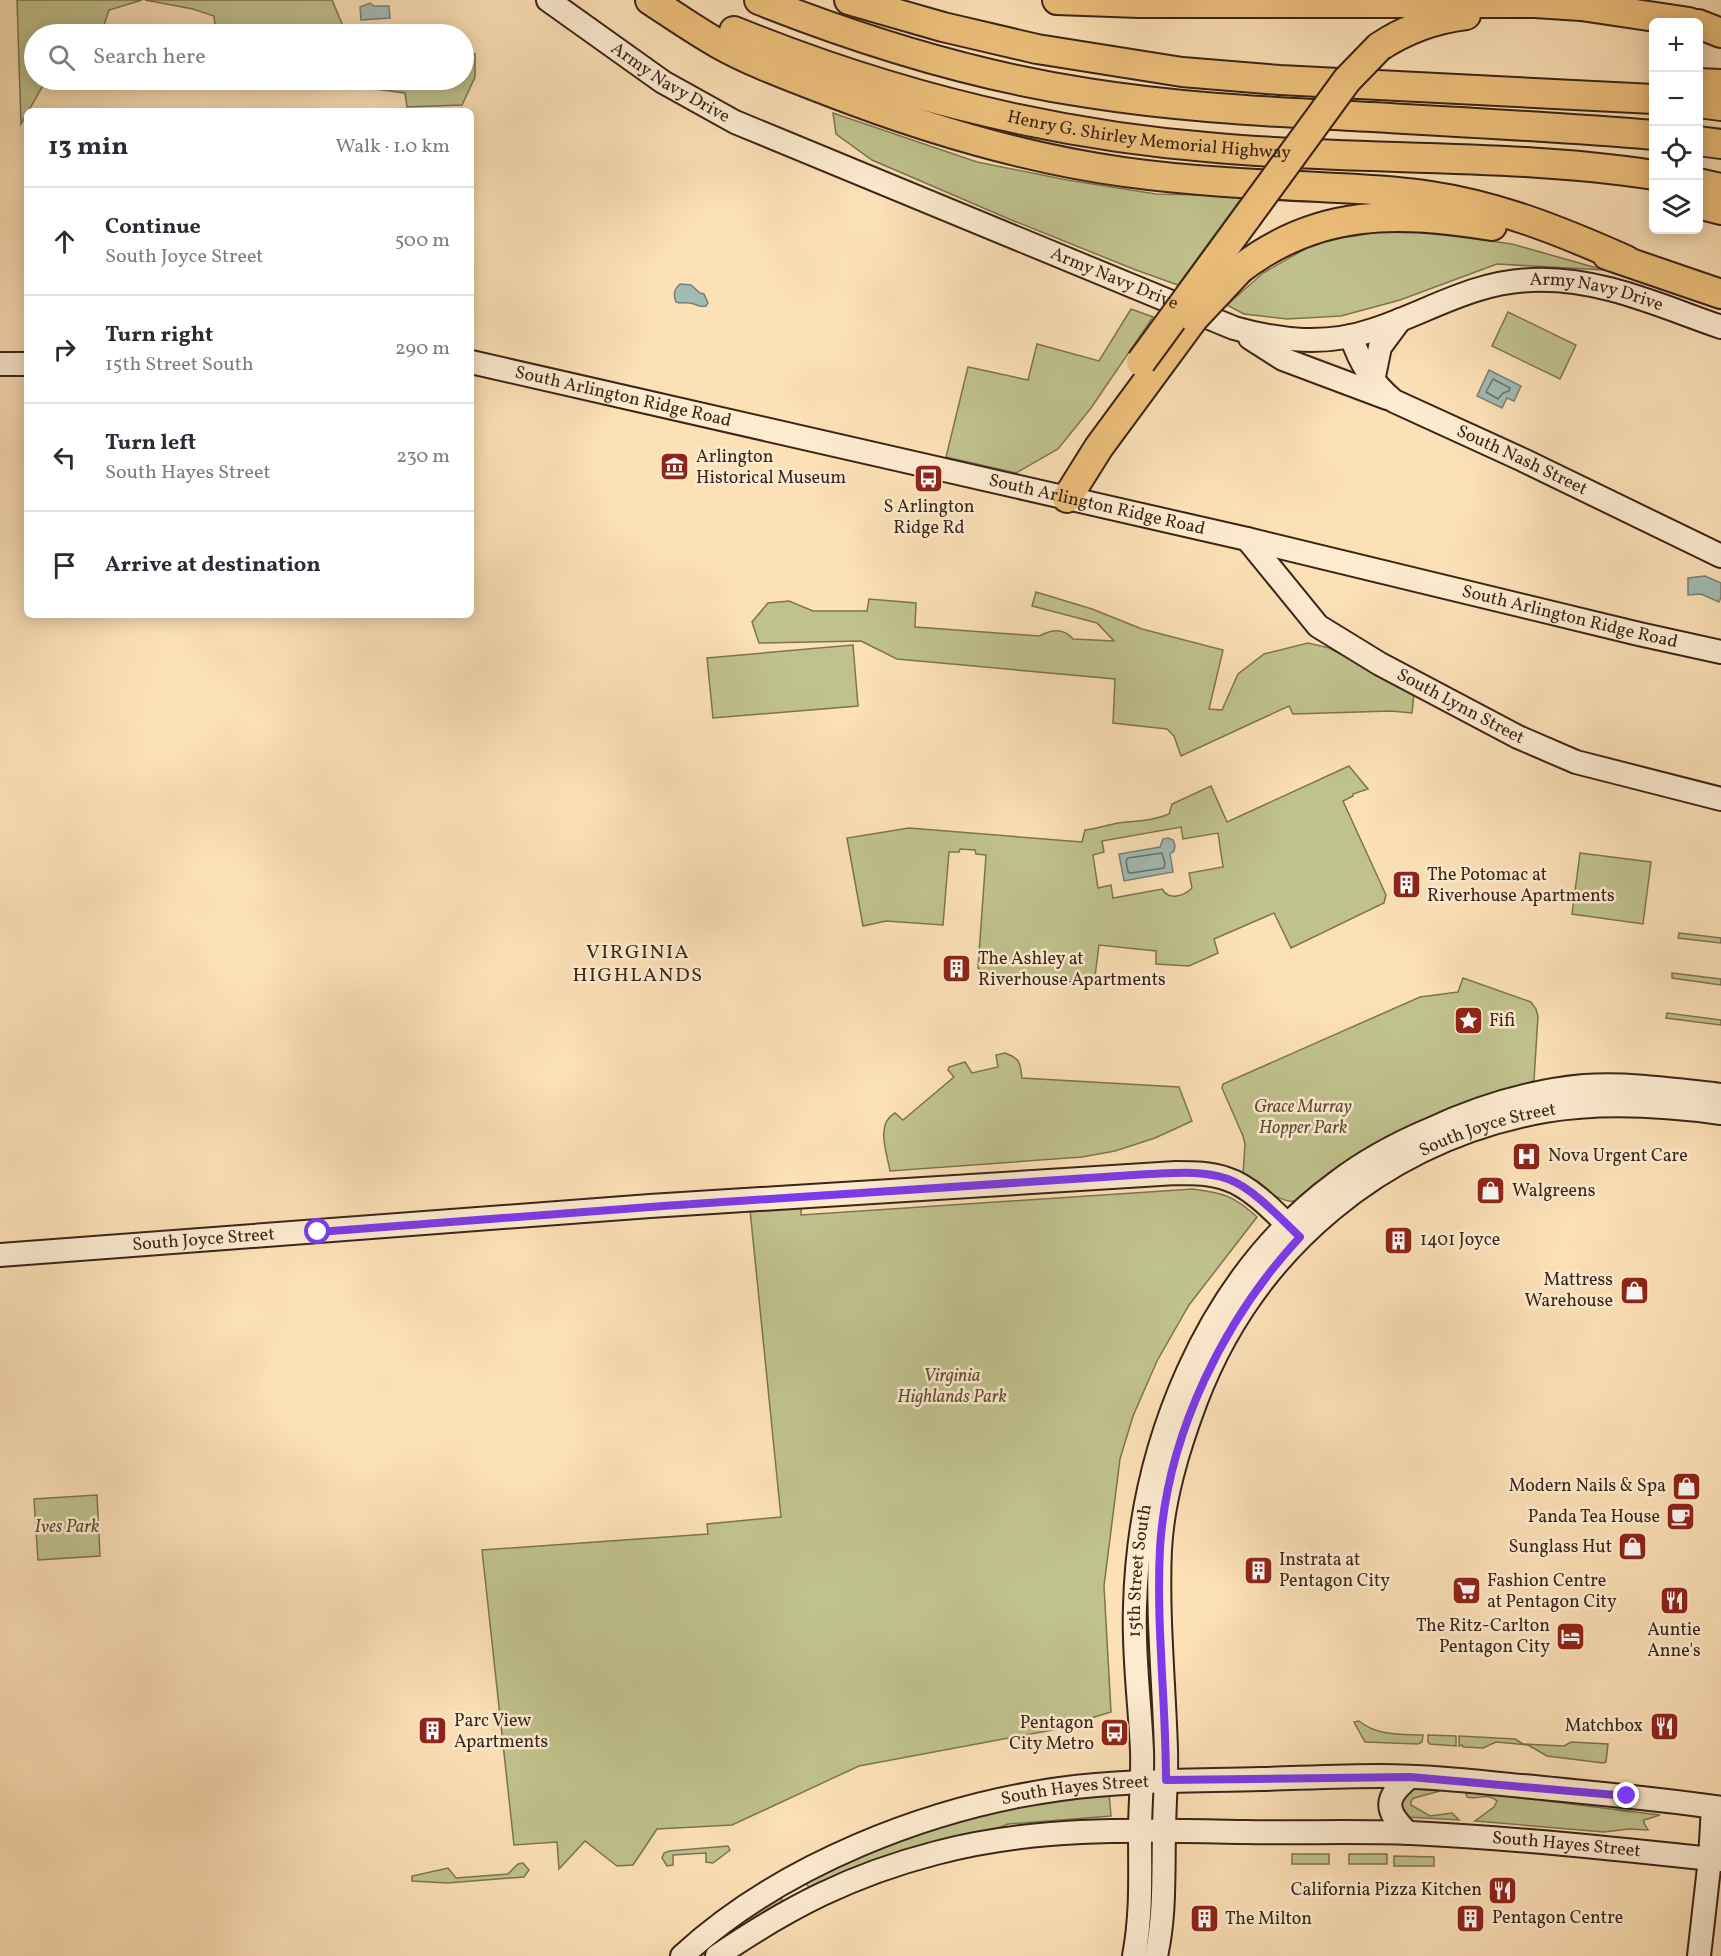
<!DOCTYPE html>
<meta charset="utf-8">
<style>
:root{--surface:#fff;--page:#f2f2f3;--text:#2b2b33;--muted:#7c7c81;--line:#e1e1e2}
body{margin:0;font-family:Vollkorn,serif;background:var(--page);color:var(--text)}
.controls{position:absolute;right:18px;top:18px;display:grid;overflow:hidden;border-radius:9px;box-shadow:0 3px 15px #0003}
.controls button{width:54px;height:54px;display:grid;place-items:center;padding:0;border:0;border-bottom:2px solid var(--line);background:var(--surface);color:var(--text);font:30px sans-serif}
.stop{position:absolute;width:18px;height:18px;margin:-14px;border:4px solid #7c3aed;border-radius:50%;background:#fff}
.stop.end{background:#7c3aed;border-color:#fff;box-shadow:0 2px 6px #0008}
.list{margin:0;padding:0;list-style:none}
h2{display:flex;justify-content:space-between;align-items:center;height:78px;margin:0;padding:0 24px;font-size:26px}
h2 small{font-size:20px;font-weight:400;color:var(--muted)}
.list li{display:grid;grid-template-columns:39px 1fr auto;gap:18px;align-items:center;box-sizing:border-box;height:108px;padding:0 24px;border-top:2px solid var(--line)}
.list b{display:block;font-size:22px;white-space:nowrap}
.list p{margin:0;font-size:20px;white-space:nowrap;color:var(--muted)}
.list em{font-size:20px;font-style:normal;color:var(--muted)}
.icon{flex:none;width:33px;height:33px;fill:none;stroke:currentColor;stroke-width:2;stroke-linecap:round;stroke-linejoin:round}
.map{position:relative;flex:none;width:1721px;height:1956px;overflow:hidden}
.search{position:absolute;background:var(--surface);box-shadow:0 3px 15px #0003;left:24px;top:24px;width:450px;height:66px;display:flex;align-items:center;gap:15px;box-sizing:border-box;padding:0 21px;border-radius:33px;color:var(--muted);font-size:22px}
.panel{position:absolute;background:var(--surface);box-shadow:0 3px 15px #0003;left:24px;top:108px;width:450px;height:510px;border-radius:9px}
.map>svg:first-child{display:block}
</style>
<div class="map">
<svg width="1721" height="1956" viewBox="0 0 1721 1956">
<rect width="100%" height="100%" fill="#fce0b6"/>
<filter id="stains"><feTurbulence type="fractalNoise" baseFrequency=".00333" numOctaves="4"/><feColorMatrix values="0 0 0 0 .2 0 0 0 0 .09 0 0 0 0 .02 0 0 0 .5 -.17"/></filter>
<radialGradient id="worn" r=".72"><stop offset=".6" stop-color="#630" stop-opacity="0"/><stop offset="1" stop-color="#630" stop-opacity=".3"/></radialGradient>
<g fill="#c0c28d" stroke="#7e7352" stroke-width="1.5" fill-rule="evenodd">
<polygon points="17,0 142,0 109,10 101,34 34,34 34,80 46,80 21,124"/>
<polygon points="145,0 332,0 343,26 370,34 216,34 214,16 193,9"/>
<polygon points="464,52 475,54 475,77 462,105 407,107 405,93 345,85 346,80 464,80"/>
<polygon points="833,113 977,162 1067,180 1156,194 1243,196 1178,285 1136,270 1009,219 872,160 836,134"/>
<polygon points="1402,229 1512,244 1604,270 1497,264 1400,300 1341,316 1287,319 1244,314 1227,305 1263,273 1319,241"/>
<polygon points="1131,309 1153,317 1091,408 1058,449 1016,473 946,457 968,367 1028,380 1037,344 1099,361"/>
<polygon points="1508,312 1576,345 1560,379 1492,346"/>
<path d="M1036,592L1092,609L1142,629L1223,650L1209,709L1222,710L1238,674L1264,654L1308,643L1329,648L1414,693L1412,713L1391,711L1293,714L1289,706L1181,756L1174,736L1167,729L1113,723L1115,679L897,659L861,641L759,643L752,622L768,603L789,601L813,611H867L869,599L916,603L915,627L1039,636C1051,630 1063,627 1073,639L1114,641L1097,623L1032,606Z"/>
<polygon points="853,645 858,706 713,718 707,658"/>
<path d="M1349,766L1368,789L1353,794V796L1343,801L1386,895L1384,903L1291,948L1274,913L1214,939L1218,953L1189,966L1156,964V951L1099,945L1094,984L984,974L978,968L986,855L976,854L975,850L960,849L959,852H949L943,925L886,921L863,926L847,838L909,828L1082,842L1085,830C1096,829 1107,825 1118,823C1135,821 1153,821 1169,814L1172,804L1211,786L1227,822ZM1181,827L1183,839L1218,833L1223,867L1189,873L1192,888C1184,896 1169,901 1162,889L1113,898L1111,885L1098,888L1093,855L1104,852L1102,841Z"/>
<polygon points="1580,853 1651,862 1643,924 1572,914"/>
<polygon points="1679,933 1721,938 1721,943 1678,938"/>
<polygon points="1672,973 1721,979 1721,985 1672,978"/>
<path d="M1463,978L1531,1002L1536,1009L1538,1016L1534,1080L1525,1086L1322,1182C1314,1187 1306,1196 1298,1200C1283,1207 1256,1182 1243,1174L1245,1144L1243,1136L1222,1088L1223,1084L1420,997L1458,992Z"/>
<polygon points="1667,1013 1721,1020 1721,1025 1666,1018"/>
<path d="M1005,1053C1021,1059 1020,1063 1022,1078L1179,1087L1192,1121L1155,1138L1115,1151L1082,1157L890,1171C887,1153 875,1124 895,1113L903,1120L954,1077L948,1070L949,1067L965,1062L972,1073L998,1067L996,1055Z"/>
<path d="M1193,1189C1224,1193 1234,1196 1257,1217L1189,1305L1157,1361L1133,1416L1120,1459L1104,1586L1111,1712L1052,1730L859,1766L732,1825L657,1829L633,1865L617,1866L585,1841L559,1869L557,1842L514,1845L482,1550L708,1534L707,1524L781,1517L750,1210L801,1206V1215Z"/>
<polygon points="97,1495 100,1556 38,1560 34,1499"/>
<path d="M1359,1721C1377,1736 1401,1734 1423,1735L1422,1742L1418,1744L1365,1742L1354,1722Z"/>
<polygon points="1428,1735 1456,1736 1456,1746 1430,1744 1428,1742"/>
<polygon points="1459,1736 1515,1739 1523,1744 1564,1746 1571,1742 1608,1744 1606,1762 1603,1763 1547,1756 1528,1745 1496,1742 1483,1748 1463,1747 1462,1745 1459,1746"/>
<polygon points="1415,1789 1440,1791 1414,1798 1411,1801 1411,1805 1430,1816 1452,1813 1459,1820 1406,1817 1398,1808 1408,1791"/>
<path d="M1465,1791L1660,1815L1644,1820V1823L1648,1830L1629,1829L1604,1832L1475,1821L1494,1807L1497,1801C1488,1792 1478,1800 1467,1797Z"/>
<polygon points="1109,1793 1111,1816 1008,1824 983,1834 810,1888 806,1884 806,1881 846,1860 973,1814"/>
<polygon points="728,1846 730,1850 713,1863 706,1862 706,1853 673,1855 673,1865 667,1866 662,1858 664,1853 669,1851"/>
<rect x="1292" y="1854" width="37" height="10"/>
<rect x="1349" y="1854" width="38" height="10"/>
<polygon points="1394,1856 1434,1857 1434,1866 1394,1866"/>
<polygon points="523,1863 529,1870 524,1877 447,1883 412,1881 412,1876 448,1868 456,1878 508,1874 518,1864"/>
<polygon points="780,1896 783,1902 708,1954 703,1955 701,1953 702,1949"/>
</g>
<g fill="#a1bbb5" stroke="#797f76" stroke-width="1.5">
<polygon points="370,3 374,6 389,6 390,18 361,20 360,7"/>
<path d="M680,284L691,285L700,293L704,294L708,303L706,306C698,308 696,303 689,303C684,302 681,304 676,302C673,294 674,290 680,284Z"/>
<polygon points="1489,370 1521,386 1514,401 1507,398 1502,408 1477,396"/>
<polygon points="1705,576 1721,583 1721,597 1719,602 1701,594 1688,595 1688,578"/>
<polygon points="1168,838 1173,840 1175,845 1174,851 1170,854 1173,872 1124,881 1119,854 1160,847 1163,839"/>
</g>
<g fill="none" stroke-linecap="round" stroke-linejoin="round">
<g stroke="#6e7066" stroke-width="1.5">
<polygon points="1493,379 1510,388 1509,391 1503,393 1498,399 1486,392"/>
<polygon points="1162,853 1165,864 1164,868 1131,873 1128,872 1126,861 1128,858"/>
</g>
<defs>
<g id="secondary">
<path id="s1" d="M548,0L663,82L735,122L1234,328C1280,341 1326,346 1373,330C1428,312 1472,282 1532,280C1599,277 1660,306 1721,327"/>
<path id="s2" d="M1351,336C1360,363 1372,383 1394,401L1523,460L1721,556"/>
<polyline points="1250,338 1283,359 1387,398"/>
<path id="s3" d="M471,362L1247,539L1639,634L1721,652"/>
<polyline points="0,364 27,364"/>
<polyline points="1373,381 1380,347 1400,320"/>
<path id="s4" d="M1247,539L1318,626L1380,664L1518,737L1576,762L1721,799"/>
<path id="s5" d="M0,1255L650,1206L1176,1173C1194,1173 1211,1173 1227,1179C1253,1187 1281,1219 1300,1237"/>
<path d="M1408,1833C1384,1810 1384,1798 1410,1777"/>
<path id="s6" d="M682,1956C781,1865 929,1807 1060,1789C1126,1780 1194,1781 1261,1779C1300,1778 1340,1776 1380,1776C1434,1776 1489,1783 1543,1788C1602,1794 1662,1799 1721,1808"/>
<path id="s7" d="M717,1956C789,1907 851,1875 936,1853C1036,1826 1143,1830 1245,1832C1301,1833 1356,1831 1411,1833C1515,1838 1618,1849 1721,1860"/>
<path id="s8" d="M1134,1956C1142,1914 1140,1874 1140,1832C1140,1805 1143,1778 1142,1751C1140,1703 1133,1655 1135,1607C1139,1448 1205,1279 1337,1182C1365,1161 1396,1144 1429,1130C1478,1107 1530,1091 1584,1086C1630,1083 1676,1090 1721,1095"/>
<path id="s9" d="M1156,1956C1165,1916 1163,1875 1164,1835C1164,1806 1167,1778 1166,1750C1164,1683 1157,1615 1160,1549C1163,1498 1178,1449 1196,1401C1254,1248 1384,1140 1545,1111C1603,1101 1663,1105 1721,1113"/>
<polyline points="1699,1956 1710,1859 1713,1807"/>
</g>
<g id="highway">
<path d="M650,0C673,15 696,31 719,44C753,63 792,77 828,91C924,128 1022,158 1124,172C1189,181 1254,184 1319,187C1356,189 1394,190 1431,196C1499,206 1563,232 1626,260"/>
<path d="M759,0C865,42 975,76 1088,93C1170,106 1252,111 1334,115C1441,121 1547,126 1654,135"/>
<polyline points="849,0 943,27 1037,49 1182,72 1280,80 1654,99"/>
<polyline points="1057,0 1139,3 1535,3 1581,6 1689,22"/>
<polyline points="1698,24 1721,33"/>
<path id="s10" d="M734,31C889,94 1050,135 1217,148C1362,161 1509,153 1654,175"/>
<path d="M1379,47C1406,29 1433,19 1466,15"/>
<polyline points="1698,83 1721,84"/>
<polyline points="1698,103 1721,106"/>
<polyline points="1698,141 1721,144"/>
<polyline points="1698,183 1721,188"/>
<polyline points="1698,204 1721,210"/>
<polyline points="1607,255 1721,294"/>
<polyline points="1217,258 1247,217"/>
<path d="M1240,269C1319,208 1400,211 1492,226"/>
<polyline points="1067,498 1099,447 1194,318"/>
</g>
</defs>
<use href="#secondary" stroke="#3c2417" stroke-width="26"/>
<use href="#highway" stroke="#3c2417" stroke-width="32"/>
<use href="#secondary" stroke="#fdebd0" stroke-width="22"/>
<use href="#highway" stroke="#eec07b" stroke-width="28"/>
<defs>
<g id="highway-bridge">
<polyline points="1247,217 1347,80 1379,47"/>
<polyline points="1194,318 1240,269"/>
<polyline points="1141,362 1217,258"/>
</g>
</defs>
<use href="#highway-bridge" stroke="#3c2417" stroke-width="32" stroke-linecap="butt"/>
<use href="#highway-bridge" stroke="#eec07b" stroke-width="28"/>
</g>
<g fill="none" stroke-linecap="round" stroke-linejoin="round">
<path stroke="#7c3aed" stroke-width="8" d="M318,1232L663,1206L1149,1174C1175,1173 1203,1170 1228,1179C1253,1188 1281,1219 1300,1237C1224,1319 1167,1434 1160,1548C1156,1625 1166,1703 1166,1780L1410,1777L1627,1796"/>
</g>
<defs>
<symbol id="museum-square" viewBox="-11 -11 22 22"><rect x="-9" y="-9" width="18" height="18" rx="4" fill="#8f2418" stroke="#fdebd0"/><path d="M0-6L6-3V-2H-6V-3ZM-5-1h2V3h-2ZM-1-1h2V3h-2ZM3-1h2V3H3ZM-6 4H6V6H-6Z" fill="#fff"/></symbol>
<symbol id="bus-square" viewBox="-11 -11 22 22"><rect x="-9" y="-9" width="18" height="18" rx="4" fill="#8f2418" stroke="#fdebd0"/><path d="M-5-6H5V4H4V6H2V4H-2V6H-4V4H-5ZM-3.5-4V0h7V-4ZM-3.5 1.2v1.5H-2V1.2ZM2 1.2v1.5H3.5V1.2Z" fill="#fff"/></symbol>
<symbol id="building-square" viewBox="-11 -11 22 22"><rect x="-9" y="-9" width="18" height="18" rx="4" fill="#8f2418" stroke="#fdebd0"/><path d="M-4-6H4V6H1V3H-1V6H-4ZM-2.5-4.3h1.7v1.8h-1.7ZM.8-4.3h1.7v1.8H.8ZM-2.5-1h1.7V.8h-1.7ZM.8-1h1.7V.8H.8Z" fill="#fff"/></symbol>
<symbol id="sight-square" viewBox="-11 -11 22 22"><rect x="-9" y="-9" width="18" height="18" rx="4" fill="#8f2418" stroke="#fdebd0"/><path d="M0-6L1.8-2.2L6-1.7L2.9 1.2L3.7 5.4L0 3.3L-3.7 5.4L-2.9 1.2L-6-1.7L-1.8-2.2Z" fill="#fff"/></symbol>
<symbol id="hospital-square" viewBox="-11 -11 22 22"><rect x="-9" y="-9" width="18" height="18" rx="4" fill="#8f2418" stroke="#fdebd0"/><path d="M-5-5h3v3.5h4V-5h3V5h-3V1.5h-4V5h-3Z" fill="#fff"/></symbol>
<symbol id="shop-square" viewBox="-11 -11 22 22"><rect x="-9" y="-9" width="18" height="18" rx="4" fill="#8f2418" stroke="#fdebd0"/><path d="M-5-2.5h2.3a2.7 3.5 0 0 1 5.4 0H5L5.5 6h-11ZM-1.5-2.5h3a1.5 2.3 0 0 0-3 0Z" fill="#fff"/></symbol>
<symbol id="cafe-square" viewBox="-11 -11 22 22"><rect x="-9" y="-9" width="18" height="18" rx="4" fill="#8f2418" stroke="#fdebd0"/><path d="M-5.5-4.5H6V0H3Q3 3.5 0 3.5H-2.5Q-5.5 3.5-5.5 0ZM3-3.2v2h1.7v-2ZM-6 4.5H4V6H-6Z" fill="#fff"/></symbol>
<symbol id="supermarket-square" viewBox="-11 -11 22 22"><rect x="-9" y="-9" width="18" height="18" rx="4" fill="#8f2418" stroke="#fdebd0"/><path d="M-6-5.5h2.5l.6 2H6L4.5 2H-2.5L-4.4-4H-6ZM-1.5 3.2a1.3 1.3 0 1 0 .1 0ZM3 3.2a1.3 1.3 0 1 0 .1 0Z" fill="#fff"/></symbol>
<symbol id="restaurant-square" viewBox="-11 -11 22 22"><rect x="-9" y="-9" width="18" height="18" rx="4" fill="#8f2418" stroke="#fdebd0"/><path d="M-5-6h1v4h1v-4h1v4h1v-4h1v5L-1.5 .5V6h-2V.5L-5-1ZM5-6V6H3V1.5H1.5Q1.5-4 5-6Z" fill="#fff"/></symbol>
<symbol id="hotel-square" viewBox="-11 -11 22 22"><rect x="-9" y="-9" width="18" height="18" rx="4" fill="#8f2418" stroke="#fdebd0"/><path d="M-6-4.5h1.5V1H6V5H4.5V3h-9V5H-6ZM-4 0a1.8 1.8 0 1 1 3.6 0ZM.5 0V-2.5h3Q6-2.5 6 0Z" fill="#fff"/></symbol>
</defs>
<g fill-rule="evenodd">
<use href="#museum-square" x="658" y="450" width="33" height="33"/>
<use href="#bus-square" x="912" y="462" width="33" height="33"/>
<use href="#building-square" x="1390" y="868" width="33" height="33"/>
<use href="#building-square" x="940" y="952" width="33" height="33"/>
<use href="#sight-square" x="1452" y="1004" width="33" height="33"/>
<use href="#hospital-square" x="1510" y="1140" width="33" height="33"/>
<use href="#shop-square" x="1474" y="1174" width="33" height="33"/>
<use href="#building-square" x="1382" y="1224" width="33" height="33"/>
<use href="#shop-square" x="1618" y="1274" width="33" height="33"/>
<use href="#shop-square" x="1670" y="1470" width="33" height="33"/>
<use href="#cafe-square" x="1664" y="1500" width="33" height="33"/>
<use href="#shop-square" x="1616" y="1530" width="33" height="33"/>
<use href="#building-square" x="1242" y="1554" width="33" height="33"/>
<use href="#supermarket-square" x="1450" y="1574" width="33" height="33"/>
<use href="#restaurant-square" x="1658" y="1584" width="33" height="33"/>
<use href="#hotel-square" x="1554" y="1620" width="33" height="33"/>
<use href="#restaurant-square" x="1648" y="1710" width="33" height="33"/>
<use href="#building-square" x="416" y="1714" width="33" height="33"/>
<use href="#bus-square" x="1098" y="1716" width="33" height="33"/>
<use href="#restaurant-square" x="1486" y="1874" width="33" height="33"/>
<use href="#building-square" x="1454" y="1902" width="33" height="33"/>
<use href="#building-square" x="1188" y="1902" width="33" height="33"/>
</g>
<g text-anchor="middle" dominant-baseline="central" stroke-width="5" stroke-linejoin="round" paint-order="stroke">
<g font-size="18" fill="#3c2417" stroke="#fdebd0">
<text stroke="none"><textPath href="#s1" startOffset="148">Army Navy Drive</textPath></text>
<text stroke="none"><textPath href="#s10" startOffset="430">Henry G. Shirley Memorial Highway</textPath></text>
<text stroke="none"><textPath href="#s1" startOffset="634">Army Navy Drive</textPath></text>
<text stroke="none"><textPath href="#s1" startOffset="1138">Army Navy Drive</textPath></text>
<text stroke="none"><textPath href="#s3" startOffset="156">South Arlington Ridge Road</textPath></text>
<text stroke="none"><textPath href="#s2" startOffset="220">South Nash Street</textPath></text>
<text stroke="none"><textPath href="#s3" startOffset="642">South Arlington Ridge Road</textPath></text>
<text stroke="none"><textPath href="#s3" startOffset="1128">South Arlington Ridge Road</textPath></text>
<text stroke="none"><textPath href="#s4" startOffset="276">South Lynn Street</textPath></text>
<text stroke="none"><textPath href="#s9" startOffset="975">South Joyce Street</textPath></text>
<text stroke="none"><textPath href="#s5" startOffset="204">South Joyce Street</textPath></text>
<text stroke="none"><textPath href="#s8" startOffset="386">15th Street South</textPath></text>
<text stroke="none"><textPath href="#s6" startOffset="434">South Hayes Street</textPath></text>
<text stroke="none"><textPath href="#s7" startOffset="876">South Hayes Street</textPath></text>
</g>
<g font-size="18" fill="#3c2417" stroke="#fdebd0" text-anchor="start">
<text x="696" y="457">Arlington<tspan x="696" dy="21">Historical Museum</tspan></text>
<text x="929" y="507" text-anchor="middle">S Arlington<tspan x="929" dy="21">Ridge Rd</tspan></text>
<text x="1427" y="875">The Potomac at<tspan x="1427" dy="21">Riverhouse Apartments</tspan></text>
<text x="978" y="959">The Ashley at<tspan x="978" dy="21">Riverhouse Apartments</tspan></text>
<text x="1489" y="1021">Fifi</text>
<text x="1548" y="1156">Nova Urgent Care</text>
<text x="1512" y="1191">Walgreens</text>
<text x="1420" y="1240">1401 Joyce</text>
<text x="1613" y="1280" text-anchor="end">Mattress<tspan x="1613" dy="21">Warehouse</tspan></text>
<text x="1666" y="1486" text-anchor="end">Modern Nails &amp; Spa</text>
<text x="1660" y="1517" text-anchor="end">Panda Tea House</text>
<text x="1612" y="1547" text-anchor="end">Sunglass Hut</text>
<text x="1279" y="1560">Instrata at<tspan x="1279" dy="21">Pentagon City</tspan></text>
<text x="1487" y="1581">Fashion Centre<tspan x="1487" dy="21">at Pentagon City</tspan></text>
<text x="1550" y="1626" text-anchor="end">The Ritz-Carlton<tspan x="1550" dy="21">Pentagon City</tspan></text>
<text x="1674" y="1630" text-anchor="middle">Auntie<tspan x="1674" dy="21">Anne's</tspan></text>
<text x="454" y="1721">Parc View<tspan x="454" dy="21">Apartments</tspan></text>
<text x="1094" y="1723" text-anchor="end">Pentagon<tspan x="1094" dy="21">City Metro</tspan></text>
<text x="1643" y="1726" text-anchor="end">Matchbox</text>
<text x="1482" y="1890" text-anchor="end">California Pizza Kitchen</text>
<text x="1492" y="1918">Pentagon Centre</text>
<text x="1225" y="1919">The Milton</text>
</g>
<g font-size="18" font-style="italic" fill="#5d4c34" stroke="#fdebd0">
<text x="1303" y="1107">Grace Murray<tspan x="1303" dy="21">Hopper Park</tspan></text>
<text x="952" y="1376">Virginia<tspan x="952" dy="21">Highlands Park</tspan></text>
<text x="67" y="1527">Ives Park</text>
</g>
<g font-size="20" letter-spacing="1.5" fill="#3c2417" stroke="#fdebd0">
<text x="638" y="953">VIRGINIA<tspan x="638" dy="23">HIGHLANDS</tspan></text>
</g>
</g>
<rect width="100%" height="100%" filter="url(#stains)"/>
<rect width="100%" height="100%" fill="url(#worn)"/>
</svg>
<div class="controls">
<button>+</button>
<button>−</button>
<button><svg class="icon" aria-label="locate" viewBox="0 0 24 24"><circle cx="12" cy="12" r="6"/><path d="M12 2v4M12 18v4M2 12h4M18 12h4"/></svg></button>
<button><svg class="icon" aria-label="layers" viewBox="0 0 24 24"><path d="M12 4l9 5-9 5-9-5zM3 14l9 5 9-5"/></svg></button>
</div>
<div class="stop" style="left:318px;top:1232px"></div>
<div class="stop end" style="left:1627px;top:1796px"></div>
<div class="search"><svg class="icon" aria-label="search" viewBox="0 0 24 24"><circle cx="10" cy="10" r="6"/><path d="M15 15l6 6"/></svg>Search here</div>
<section class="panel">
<h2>13 min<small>Walk · 1.0 km</small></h2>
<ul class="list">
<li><svg class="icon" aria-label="ahead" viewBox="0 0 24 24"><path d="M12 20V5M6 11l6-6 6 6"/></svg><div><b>Continue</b><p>South Joyce Street</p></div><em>500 m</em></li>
<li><svg class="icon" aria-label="right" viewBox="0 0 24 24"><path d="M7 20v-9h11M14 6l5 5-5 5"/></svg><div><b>Turn right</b><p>15th Street South</p></div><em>290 m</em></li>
<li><svg class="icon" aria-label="left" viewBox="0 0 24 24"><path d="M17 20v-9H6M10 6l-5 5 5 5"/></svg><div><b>Turn left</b><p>South Hayes Street</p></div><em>230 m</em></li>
<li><svg class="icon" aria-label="arrive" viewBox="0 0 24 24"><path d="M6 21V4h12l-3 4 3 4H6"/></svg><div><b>Arrive at destination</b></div></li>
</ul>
</section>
</div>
